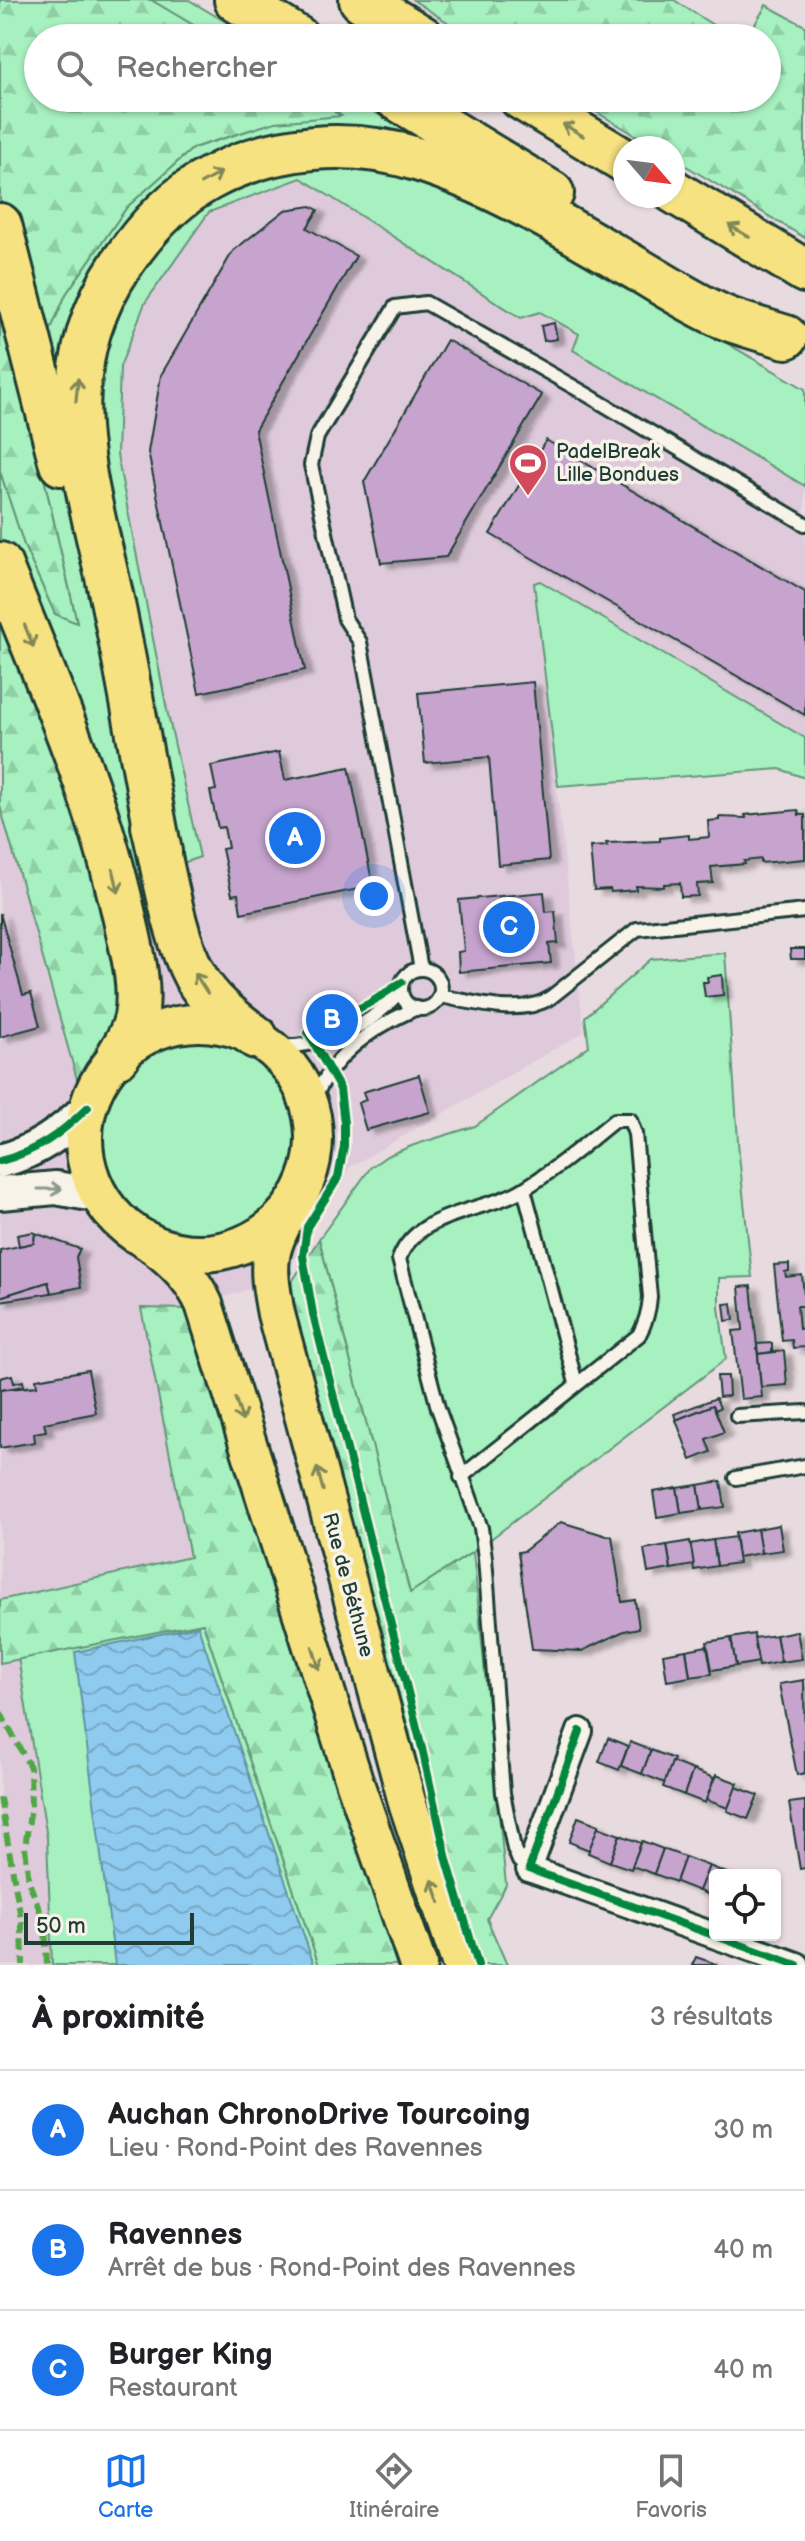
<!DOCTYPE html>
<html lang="fr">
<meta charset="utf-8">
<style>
:root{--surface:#fff;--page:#f6f6f6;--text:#202124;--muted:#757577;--line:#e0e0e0;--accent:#1a73e8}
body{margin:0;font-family:"Balsamiq Sans",sans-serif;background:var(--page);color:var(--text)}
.controls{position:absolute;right:24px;bottom:24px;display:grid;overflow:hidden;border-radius:8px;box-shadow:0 2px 6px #0004}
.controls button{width:72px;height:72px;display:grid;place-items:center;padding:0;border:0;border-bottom:2px solid var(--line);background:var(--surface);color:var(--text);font:40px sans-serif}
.compass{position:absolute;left:613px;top:136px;width:72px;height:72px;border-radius:50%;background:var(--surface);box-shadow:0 2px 6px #0004;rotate:118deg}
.scale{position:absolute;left:24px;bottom:20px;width:170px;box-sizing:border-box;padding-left:8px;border:4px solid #1f3d34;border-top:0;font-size:22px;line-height:28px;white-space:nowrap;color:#1f3d34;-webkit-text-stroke:6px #f7f3e8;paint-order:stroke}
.you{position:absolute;left:374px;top:896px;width:28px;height:28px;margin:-20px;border:6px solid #fff;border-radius:50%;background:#1a73e8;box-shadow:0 0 0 12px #1a73e833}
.badge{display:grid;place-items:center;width:52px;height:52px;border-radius:50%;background:var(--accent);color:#fff;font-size:26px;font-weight:700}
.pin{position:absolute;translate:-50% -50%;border:4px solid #fff;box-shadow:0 2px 8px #0006}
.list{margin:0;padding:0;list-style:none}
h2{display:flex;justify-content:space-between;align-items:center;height:104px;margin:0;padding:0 32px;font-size:34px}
h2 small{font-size:26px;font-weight:400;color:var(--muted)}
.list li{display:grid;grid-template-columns:52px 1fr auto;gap:24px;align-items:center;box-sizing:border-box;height:120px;padding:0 32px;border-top:2px solid var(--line)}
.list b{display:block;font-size:30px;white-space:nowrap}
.list p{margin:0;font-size:26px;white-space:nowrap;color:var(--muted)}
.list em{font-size:26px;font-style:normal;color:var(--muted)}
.icon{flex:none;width:44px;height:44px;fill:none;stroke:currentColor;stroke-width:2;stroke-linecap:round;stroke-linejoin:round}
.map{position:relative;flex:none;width:805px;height:1965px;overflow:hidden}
.search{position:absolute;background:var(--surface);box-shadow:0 2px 6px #0004;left:24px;right:24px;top:24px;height:88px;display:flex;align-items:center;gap:20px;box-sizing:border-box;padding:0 28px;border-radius:44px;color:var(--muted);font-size:30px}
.sheet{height:464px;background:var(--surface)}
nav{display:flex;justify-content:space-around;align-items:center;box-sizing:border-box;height:112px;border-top:2px solid var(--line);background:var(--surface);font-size:22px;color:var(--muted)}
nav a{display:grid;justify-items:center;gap:4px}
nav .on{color:var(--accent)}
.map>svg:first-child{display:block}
</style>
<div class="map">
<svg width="805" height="1965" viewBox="0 0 805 1965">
<defs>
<pattern id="forest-firs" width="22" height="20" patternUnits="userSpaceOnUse" patternTransform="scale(2)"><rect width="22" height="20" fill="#a7f0bf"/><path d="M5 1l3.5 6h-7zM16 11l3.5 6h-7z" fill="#8fcfa5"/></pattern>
<pattern id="water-waves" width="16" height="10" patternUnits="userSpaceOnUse" patternTransform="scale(2)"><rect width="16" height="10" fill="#8fcbef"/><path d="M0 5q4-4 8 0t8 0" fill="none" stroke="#74a6c2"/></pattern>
<filter id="shadow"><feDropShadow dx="8" dy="4.5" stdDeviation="2" flood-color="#0004"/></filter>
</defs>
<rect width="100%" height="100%" fill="#e8dbe0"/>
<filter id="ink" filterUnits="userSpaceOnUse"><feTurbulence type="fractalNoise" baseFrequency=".0125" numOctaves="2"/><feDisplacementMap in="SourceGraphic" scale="16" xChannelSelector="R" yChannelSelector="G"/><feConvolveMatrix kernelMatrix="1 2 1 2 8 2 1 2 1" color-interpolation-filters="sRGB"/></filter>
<g filter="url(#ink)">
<polygon fill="#decadb" points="301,178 521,318 540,311 580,334 573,350 805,486 805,738 541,581 534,583 584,1032 350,1167 284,1277 190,1309 141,1308 203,1623 319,1965 0,1965 0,806 78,1083 102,891 200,857 167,710 117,455 120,367 145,303 209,212"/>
<g fill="#a7f0bf" stroke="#63967a" stroke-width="2">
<polygon points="151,0 189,0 252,38 215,38"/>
<polygon points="315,98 351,98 446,156 491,205 805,389 805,486 573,350 579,334 540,312 521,318 301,178 209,212 145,303 120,367 117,455 167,710 200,857 102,891 0,614 0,471 25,548 55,614 77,622 24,391 66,294 127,207 193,148 275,122 340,115"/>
<polygon points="540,581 805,738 805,778 780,769 558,786 534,583"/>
<polygon points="725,953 739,1155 752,1277 719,1278 719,1307 726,1359 483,1545 410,1593 319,1239 371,1167 387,1156 414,1145 475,1126 589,1046 585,1017 651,959"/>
<circle cx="201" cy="1137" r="99"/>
<polygon points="203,1623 319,1965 52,1965 47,1838 18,1657"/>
</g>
<g fill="url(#forest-firs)" stroke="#63967a" stroke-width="2">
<polygon points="0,0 151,0 215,38 38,38 38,98 315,98 341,116 275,122 193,148 127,207 66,294 24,391 77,623 55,614 25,548 0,471"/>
<polygon points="413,0 674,0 733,38 472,38"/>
<polygon points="766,5 805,26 805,238 673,158 673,148 657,148 573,98 767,98 767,38 747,38"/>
<polygon points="0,614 65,774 102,891 123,1001 111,1040 96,1066 78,1083 0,806"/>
<polygon points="319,1239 410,1593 473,1552 506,1885 487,1919 507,1965 472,1965 464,1941 285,1293"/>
<polygon points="141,1308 190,1309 405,1965 319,1965 203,1623 0,1663 0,1600 190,1557"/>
</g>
<polygon fill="url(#water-waves)" stroke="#6292a4" stroke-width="2" points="198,1626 314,1965 115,1965 75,1652"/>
<g fill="#c6a4ce" stroke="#1f3d34" stroke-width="2" filter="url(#shadow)">
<polygon points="311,206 318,210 307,228 356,256 255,430 305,670 199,693 148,452 161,375 233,251 285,210"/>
<polygon points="554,323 557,339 544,341 541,326"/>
<polygon points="447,340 542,395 446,557 381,563 364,482"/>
<polygon points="546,440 805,592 805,715 490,534"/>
<polygon points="533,682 549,860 498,865 489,757 425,763 418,693"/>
<polygon points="279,752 285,780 349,767 373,886 241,913 238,894 232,895 222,849 228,848 224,827 218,828 210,791 216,790 211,766"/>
<polygon points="798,810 799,815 805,815 805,859 761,863 761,859 744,861 745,864 711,867 713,883 697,884 698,896 681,897 680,883 664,884 664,887 636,886 636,890 611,892 610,889 594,890 590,847 607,846 606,843 660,841 660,838 689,835 689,839 709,837 708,821 719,820 719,817 746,818 745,815"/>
<polygon points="544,892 546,912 555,911 558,943 549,944 551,963 459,972 458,952 464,951 459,900"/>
<polygon points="0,913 23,995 31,993 40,1026 0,1037"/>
<polygon points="790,949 805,949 805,959 791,959"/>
<polygon points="722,975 723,995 705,997 703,982 708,982 707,977"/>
<polygon points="419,1075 430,1112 366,1130 358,1103 366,1100 363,1092"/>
<polygon points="33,1232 35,1233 34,1243 19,1246 17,1235"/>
<polygon points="35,1233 80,1249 76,1257 81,1287 51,1293 48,1282 0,1297 0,1250 34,1243"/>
<polygon points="789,1264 789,1271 785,1272 786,1277 802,1275 805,1306 797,1306 799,1329 804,1328 805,1347 793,1348 792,1340 782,1341 774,1265"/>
<polygon points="48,1282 51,1293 0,1301 0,1297"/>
<polygon points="751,1286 762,1397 741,1399 733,1331 743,1330 739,1287"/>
<polygon points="732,1303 734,1320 726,1321 724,1304"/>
<polygon points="772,1343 772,1352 758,1354 757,1344"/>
<polygon points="784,1351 787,1385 761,1387 758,1354"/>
<polygon points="88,1370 96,1413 44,1423 46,1431 34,1433 35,1442 0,1448 0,1390 37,1386 36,1379"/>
<polygon points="12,1375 14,1383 23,1381 24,1386 0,1390 0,1378"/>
<polygon points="717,1376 728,1376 729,1396 719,1397"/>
<polygon points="716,1398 720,1408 715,1410 713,1405 676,1420 674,1414"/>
<polygon points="713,1405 724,1432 706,1439 711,1452 691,1460 676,1420"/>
<polygon points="721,1481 725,1507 702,1510 698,1485"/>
<polygon points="698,1485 702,1510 681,1513 677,1488"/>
<polygon points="677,1488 681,1513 657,1517 653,1492"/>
<polygon points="561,1522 607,1536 612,1536 622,1602 635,1600 639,1628 624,1631 582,1651 532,1649 518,1552 524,1551"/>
<polygon points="779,1525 783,1550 761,1553 757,1529"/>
<polygon points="757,1529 761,1553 738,1557 735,1533"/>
<polygon points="735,1537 739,1563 717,1566 713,1540"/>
<polygon points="713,1540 717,1566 694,1570 690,1544"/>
<polygon points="690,1541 694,1565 671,1569 667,1545"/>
<polygon points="667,1545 671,1569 648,1573 644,1549"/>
<polygon points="797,1631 802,1659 781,1662 776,1635"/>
<polygon points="754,1634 759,1662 736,1666 731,1638"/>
<polygon points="776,1635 781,1662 759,1666 754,1638"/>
<polygon points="731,1638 736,1666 712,1670 707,1642"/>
<polygon points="707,1646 712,1674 690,1677 686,1650"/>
<polygon points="686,1650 690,1677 667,1681 663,1654"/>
<polygon points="804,1680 805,1773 797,1775 779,1684"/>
<polygon points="608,1738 628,1746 619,1770 599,1762"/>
<polygon points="630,1742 651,1750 642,1774 621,1766"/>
<polygon points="651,1750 674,1759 665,1783 642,1774"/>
<polygon points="672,1762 693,1770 684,1795 663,1787"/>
<polygon points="693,1770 714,1778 705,1803 684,1795"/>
<polygon points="716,1775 738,1783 728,1808 706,1800"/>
<polygon points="736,1787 758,1795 748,1819 727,1811"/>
<polygon points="805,1801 805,1868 800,1869 789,1803"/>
<polygon points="578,1817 599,1825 589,1850 569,1842"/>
<polygon points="598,1827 620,1835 610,1862 588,1853"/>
<polygon points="620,1835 641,1843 631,1869 610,1862"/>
<polygon points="642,1841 663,1849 654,1874 632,1866"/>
<polygon points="663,1849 685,1857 676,1882 654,1874"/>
<polygon points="685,1857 709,1866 699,1891 676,1882"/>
<polygon points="709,1866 729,1874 715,1875 715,1897 699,1891"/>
<polygon points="696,1957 713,1963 717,1965 692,1965"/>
</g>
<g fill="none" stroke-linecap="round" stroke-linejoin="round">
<defs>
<g id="lane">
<circle cx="421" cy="989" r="20"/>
<polyline points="421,969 360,642 345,619 311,465 317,437 395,307 426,303 586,394 805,524"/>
<path d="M440,996C473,1002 520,1017 550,998L637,929L805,911"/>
<path d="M269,1046C317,1050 372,1029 401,989"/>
<path d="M310,1110C328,1058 368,1029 417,1008"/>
<polyline points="524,1189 576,1383"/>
<polyline points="737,1416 805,1412"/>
<path d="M461,1477L639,1335C646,1322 649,1312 650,1297L635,1134L630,1120H615C586,1143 557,1169 525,1188C486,1213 417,1210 399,1259L438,1408L481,1528L485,1558L503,1793L514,1849L519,1861L529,1869"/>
<polyline points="736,1478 805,1466"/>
</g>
<polyline id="street" points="580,1731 529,1869 797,1965"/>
<g id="secondary">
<path d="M0,1161C36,1152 62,1133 88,1107"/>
<polyline points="0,1193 56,1188 100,1196"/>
</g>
<g id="primary">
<circle cx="199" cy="1138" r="115"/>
<path d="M293,1204C267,1250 266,1262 276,1314L407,1802L461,1965"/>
<path d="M146,1240C171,1257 192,1277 204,1304L354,1780L418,1965"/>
</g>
<g id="highway">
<polyline points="236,0 298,38"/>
<polyline points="361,0 423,38"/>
<polyline points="396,98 552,193"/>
<polyline points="521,98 625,161"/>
<polyline points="673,191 805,271"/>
<polyline points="0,225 61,464"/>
<path d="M0,564C46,679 97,793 124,915C131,947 142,984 136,1017C133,1032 126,1043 118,1056"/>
<path d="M153,826C164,870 174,938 195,976C209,1002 233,1020 256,1037"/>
<path d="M160,852C144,769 130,686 113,604C88,483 45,377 122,263C145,229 172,199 209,179C273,144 350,138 420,160C497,184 574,233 644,273C669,288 694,304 721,316C742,325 764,330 786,337"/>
</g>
</defs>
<use href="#lane" stroke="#1f3d34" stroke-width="18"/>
<use href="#street" stroke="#1f3d34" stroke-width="30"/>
<use href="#secondary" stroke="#1f3d34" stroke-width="38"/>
<use href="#primary" stroke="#1f3d34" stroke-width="42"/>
<use href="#highway" stroke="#1f3d34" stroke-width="48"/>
<use href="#lane" stroke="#f7f3e8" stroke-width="12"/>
<use href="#street" stroke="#f7f3e8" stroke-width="24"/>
<use href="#secondary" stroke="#f7f3e8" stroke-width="32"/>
<use href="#primary" stroke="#f7e281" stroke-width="36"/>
<use href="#highway" stroke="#f7e281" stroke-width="42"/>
<g stroke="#4fa644" stroke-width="6" stroke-dasharray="12 6" stroke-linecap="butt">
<polyline points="0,1712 30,1767 31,1807 25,1847 29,1882 45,1924 47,1965"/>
<polyline points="0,1798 22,1924 23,1965"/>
</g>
<defs>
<g id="cycleway">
<polyline points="402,982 370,1003 308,1033 340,1089 344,1123 344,1146 338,1178 307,1227 303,1256 313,1314 421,1744 447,1860 478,1965"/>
<path d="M0,1161C36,1152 62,1133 88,1107"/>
<polyline points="580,1731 529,1869 797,1965"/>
</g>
</defs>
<use href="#cycleway" stroke="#f7f3e8" stroke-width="13"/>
<use href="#cycleway" stroke="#00873e" stroke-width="8"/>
</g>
<defs><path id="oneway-shaft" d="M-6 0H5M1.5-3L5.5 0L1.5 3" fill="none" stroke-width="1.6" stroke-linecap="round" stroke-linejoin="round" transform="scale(2)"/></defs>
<g stroke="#808757">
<use href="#oneway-shaft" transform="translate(573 130) rotate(-149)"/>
<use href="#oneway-shaft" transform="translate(211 178) rotate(-29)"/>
<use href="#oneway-shaft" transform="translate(739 231) rotate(-149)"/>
<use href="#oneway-shaft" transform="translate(77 390) rotate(-85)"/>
<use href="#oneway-shaft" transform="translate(29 636) rotate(68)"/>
<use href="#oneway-shaft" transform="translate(116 881) rotate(77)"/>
<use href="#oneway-shaft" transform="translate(201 983) rotate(-123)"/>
<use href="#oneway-shaft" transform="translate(239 1410) rotate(72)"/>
<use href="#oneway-shaft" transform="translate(320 1479) rotate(-105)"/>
<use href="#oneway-shaft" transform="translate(316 1658) rotate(73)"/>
<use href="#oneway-shaft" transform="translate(436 1891) rotate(-108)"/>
</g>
<use stroke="#8b988e" href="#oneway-shaft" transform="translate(50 1189)"/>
</g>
<defs>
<symbol id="stadium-pin" viewBox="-11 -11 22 30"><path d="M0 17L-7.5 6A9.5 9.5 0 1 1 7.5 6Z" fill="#d1495b" stroke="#f7f3e8"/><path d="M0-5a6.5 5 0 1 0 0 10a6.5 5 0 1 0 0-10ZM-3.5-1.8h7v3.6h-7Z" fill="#fff"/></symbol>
</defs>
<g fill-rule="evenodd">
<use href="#stadium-pin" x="506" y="441" width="44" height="60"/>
</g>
<g text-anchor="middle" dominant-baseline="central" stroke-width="7" stroke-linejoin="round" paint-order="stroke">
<g font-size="20" fill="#1f3d34" stroke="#f7f3e8" text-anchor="start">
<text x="556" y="452">PadelBreak<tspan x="556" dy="23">Lille Bondues</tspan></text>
</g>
<g font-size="20" fill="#1f3d34" stroke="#f7f3e8">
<text transform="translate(348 1585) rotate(75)">Rue de Béthune</text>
</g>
</g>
</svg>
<div class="controls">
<button><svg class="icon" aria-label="locate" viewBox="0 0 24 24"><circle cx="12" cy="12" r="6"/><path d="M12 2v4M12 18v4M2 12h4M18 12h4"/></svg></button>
</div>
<svg class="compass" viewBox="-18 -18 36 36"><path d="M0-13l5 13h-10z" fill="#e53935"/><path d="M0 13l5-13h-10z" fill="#757577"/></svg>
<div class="scale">50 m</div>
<div class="you"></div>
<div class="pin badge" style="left:295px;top:838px">A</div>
<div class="pin badge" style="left:332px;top:1020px">B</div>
<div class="pin badge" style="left:509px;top:927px">C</div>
<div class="search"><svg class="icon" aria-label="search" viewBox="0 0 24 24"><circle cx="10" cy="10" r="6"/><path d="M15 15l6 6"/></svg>Rechercher</div>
</div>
<section class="sheet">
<h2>À proximité<small>3 résultats</small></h2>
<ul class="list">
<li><span class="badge">A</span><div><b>Auchan ChronoDrive Tourcoing</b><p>Lieu · Rond-Point des Ravennes</p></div><em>30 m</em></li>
<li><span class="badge">B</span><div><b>Ravennes</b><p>Arrêt de bus · Rond-Point des Ravennes</p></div><em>40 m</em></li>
<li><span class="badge">C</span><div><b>Burger King</b><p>Restaurant</p></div><em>40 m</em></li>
</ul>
</section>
<nav>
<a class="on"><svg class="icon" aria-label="map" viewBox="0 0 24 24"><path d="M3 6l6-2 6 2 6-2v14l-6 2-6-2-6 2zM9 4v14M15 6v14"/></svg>Carte</a>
<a><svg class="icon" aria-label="directions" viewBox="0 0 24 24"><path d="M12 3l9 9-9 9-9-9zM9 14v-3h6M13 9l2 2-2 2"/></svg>Itinéraire</a>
<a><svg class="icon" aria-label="saved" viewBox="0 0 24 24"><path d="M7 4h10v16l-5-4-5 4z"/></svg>Favoris</a>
</nav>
